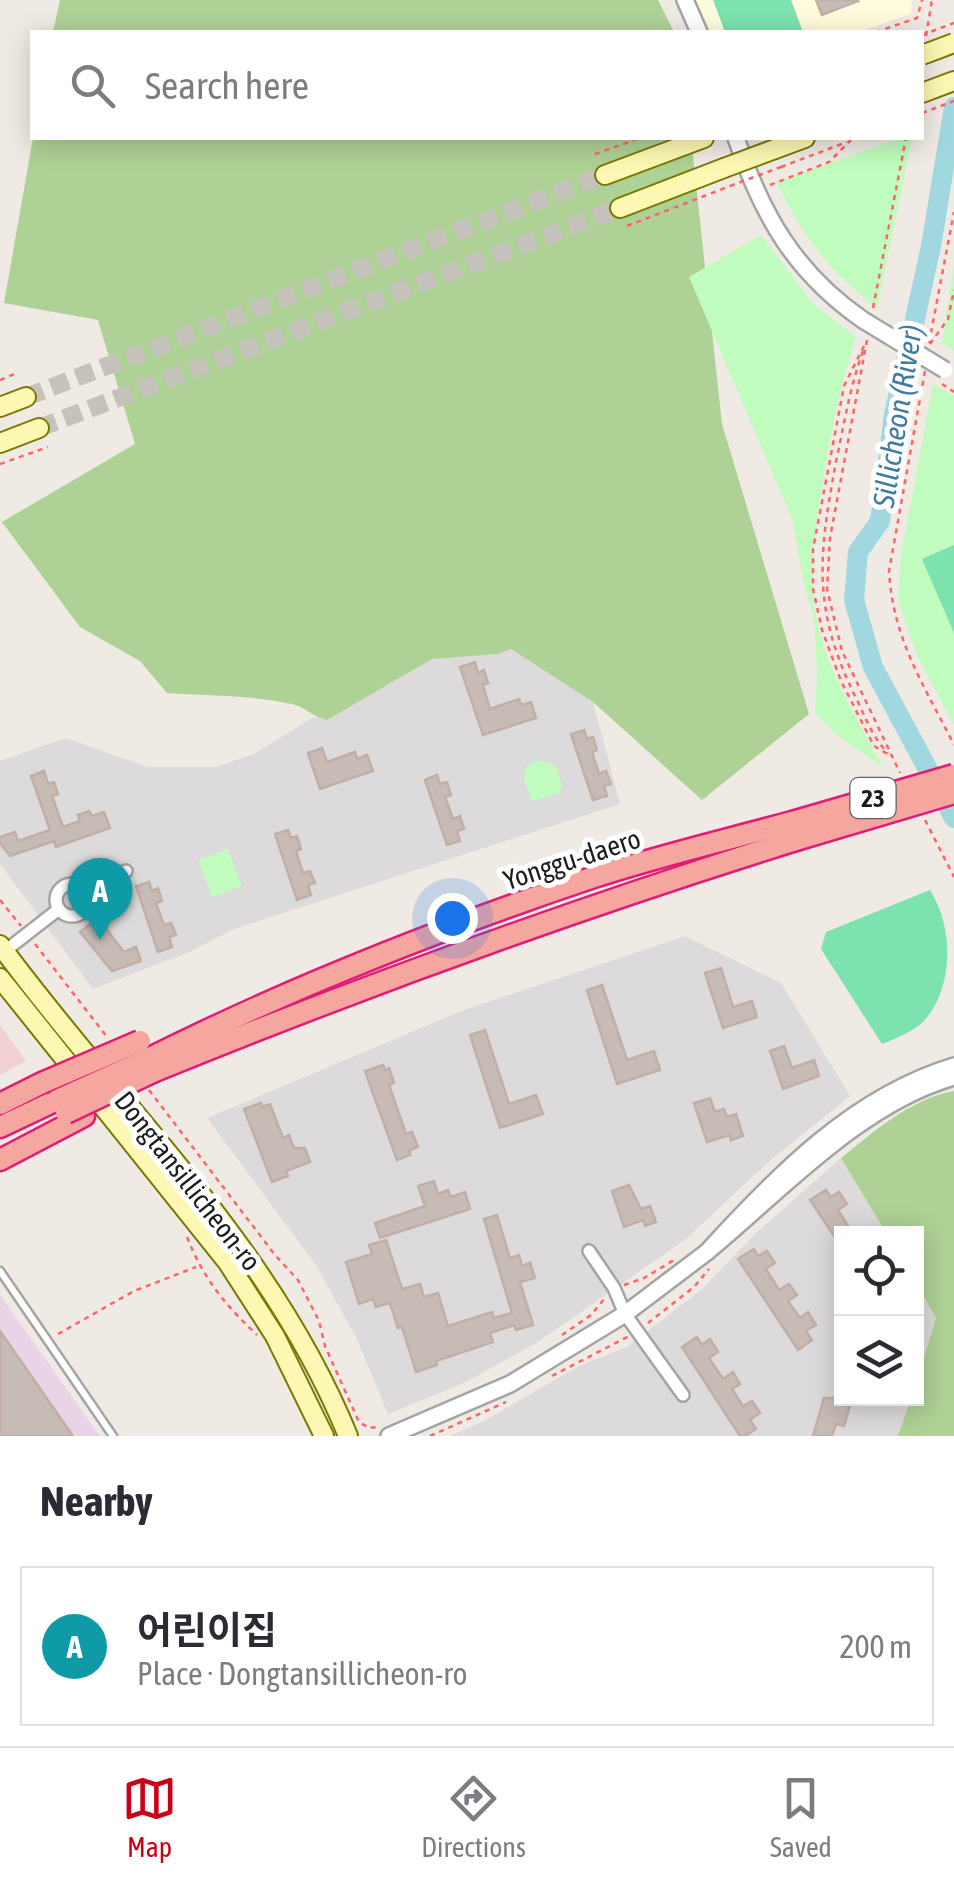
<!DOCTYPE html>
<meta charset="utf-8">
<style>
:root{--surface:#fff;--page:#f2f2f3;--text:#2b2b33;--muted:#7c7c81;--line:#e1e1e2;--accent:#cb0018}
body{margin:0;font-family:"Asap Condensed","Noto Sans KR",sans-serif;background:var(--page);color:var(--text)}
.controls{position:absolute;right:30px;bottom:30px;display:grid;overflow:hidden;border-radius:0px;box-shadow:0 5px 25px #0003}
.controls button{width:90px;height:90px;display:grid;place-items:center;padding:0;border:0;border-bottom:2px solid var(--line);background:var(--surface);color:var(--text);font:50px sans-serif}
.you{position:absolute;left:452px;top:918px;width:35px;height:35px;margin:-25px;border:8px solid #fff;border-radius:50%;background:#1a73e8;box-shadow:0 0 0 15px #1a73e833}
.badge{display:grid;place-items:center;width:65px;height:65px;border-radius:50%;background:var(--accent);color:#fff;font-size:32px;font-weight:700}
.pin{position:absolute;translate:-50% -82px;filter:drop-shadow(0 2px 5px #0008)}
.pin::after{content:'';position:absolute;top:52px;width:35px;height:30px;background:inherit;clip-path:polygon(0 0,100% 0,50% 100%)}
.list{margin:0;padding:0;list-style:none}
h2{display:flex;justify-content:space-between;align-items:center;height:130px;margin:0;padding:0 40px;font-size:42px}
h2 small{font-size:32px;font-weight:400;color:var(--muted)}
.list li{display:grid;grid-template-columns:65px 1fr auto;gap:30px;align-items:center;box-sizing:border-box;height:160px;margin:0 20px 20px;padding:0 20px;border:2px solid var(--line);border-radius:0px}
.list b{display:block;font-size:38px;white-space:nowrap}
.list p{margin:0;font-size:32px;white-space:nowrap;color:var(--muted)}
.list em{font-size:32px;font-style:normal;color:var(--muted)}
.icon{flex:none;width:55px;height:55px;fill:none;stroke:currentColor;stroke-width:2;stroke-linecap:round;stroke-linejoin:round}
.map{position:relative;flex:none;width:954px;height:1436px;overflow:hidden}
.search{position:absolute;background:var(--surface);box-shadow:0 5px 25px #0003;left:30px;right:30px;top:30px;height:110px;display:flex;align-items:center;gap:25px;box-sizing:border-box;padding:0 35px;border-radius:0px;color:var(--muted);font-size:38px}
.sheet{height:310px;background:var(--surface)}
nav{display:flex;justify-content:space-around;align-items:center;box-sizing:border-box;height:140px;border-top:2px solid var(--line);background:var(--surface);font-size:28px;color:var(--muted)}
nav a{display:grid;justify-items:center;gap:5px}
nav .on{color:var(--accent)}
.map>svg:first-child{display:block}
</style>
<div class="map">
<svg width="954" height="1436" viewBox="0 0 954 1436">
<rect width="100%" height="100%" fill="#efeae3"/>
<g fill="#dcdada">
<polygon points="511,649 593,702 620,804 234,929 189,952 93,989 0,864 0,761 66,738 147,767 216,767 254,754 314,717 327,720 432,659 498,654"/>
<polygon points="685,936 781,983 850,1096 766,1164 686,1239 538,1342 466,1382 388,1414 356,1337 316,1265 207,1118 464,1010"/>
<polygon points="841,1158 886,1233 842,1234 842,1398 911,1399 898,1436 450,1436 484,1421 579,1366 627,1347 701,1290 756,1233"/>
<polygon points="917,1285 936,1318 917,1380"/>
</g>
<polygon fill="#f1d1d3" points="0,1025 26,1061 0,1075"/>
<polygon fill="#e9d4e7" points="0,1295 100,1436 0,1436"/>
<polygon fill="#fffbdc" points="696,0 912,0 910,14 859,32 707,32"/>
<g fill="#aed195">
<polygon points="60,0 658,0 674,32 53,32"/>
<path d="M33,138H691L722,424L809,714L702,800L593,702L511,649L498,654L432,659L327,720C313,717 305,707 292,704C251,695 208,696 167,693L140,661L80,627L2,522L135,444L98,320L4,303Z"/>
<path d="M954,1091V1436H898L911,1399L916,1398L917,1380L936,1318L917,1285L916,1234L886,1233L841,1158C875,1131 910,1099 954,1091Z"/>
</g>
<g fill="#bffcbd">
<path d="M902,138H912L877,308C824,266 807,241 776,182Z"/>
<path d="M761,235L813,304L856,337C841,381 833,424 825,470C816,524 805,575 819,629C831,677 860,724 883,767L836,734L815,713L817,671L814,616L804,586L793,521L689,277Z"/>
<polygon points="954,266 954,351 942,343"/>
<polygon points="933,384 954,396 954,725 917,655 898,600 901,556"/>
<polygon points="537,760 556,766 562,785 560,793 532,801 524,781 526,766"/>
<polygon points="228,849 242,886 212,897 198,860"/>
</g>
<g fill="#7ce2af">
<polygon points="713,0 791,0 803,32 725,32"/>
<polygon points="954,545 954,633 922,559"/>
<path d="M930,890C954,928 954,987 924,1021C912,1032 897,1038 882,1044L821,949L826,932Z"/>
</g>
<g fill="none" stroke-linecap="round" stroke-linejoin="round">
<polyline stroke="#a1d8df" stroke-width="20" points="954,107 931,246 894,415 880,521 858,552 854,600 873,667 954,818"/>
</g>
<g fill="#c7bbb6" stroke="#c1aea4" stroke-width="2.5">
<polygon points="816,0 857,0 858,1 822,15"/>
<polygon points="475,662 478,673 484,670 488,683 483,685 490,709 519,699 521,705 531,702 536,718 483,735 460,667"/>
<polygon points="584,730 587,739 593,737 597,750 592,752 599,774 606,771 611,784 604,786 607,796 593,800 571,734"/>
<polygon points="322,748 327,762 355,752 357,759 367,755 373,771 320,789 308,753"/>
<polygon points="44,771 48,784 54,782 58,794 52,796 63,827 80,821 78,815 89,811 92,816 104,812 110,828 56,847 54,841 10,856 0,843 0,837 15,832 18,841 50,830 31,776"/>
<polygon points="437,775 440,784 447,782 451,795 445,797 453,819 460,816 464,829 457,831 460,841 447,845 425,780"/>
<polygon points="288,830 291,838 297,836 301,849 296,851 303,873 310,871 315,883 308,885 311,895 297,900 275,834"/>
<polygon points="149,882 152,891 158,888 162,901 156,903 164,925 171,923 176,935 169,937 172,947 158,952 136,886"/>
<polygon points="98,918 124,952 136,947 141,961 112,971 80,932"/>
<polygon points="721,968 733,1007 752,1001 757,1017 723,1028 705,973"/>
<polygon points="602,985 627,1060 654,1051 660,1070 617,1084 587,990"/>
<polygon points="485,1030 509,1104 536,1095 543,1114 500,1128 470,1035"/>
<polygon points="784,1046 792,1068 814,1060 819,1076 783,1089 770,1051"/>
<polygon points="383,1065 385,1070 389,1068 394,1083 389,1085 406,1134 412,1132 418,1147 410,1150 410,1155 397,1160 365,1071"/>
<polygon points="710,1098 715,1112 724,1109 727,1117 736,1114 743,1136 731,1140 730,1135 707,1142 694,1103"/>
<polygon points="261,1103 262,1107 270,1104 283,1138 289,1135 294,1148 305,1148 310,1162 286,1171 288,1176 272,1182 244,1109"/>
<polygon points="434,1181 438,1194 448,1190 451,1197 465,1192 470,1209 380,1238 375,1223 425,1206 418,1186"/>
<polygon points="629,1185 641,1209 650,1206 656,1222 645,1226 643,1220 624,1227 612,1191"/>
<polygon points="826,1190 831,1197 839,1192 847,1204 838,1210 853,1234 842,1234 842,1248 810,1200"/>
<polygon points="497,1215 510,1258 519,1255 522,1266 530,1263 535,1278 520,1282 533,1325 516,1330 514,1325 490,1333 493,1342 436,1361 437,1365 416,1372 402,1327 398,1328 390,1303 376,1307 373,1299 359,1304 346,1262 372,1254 369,1245 386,1240 402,1289 420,1284 424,1297 438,1293 448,1326 492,1312 494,1318 512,1313 484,1219"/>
<polygon points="754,1249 758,1256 767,1251 775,1263 766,1269 779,1290 789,1284 797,1295 788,1301 800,1318 808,1312 816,1325 806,1331 812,1340 798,1350 738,1259"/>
<polygon points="0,1331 73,1436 0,1436"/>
<polygon points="697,1337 702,1345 710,1339 718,1352 709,1358 723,1379 733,1372 740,1384 732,1389 743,1406 752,1401 760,1413 750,1420 756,1429 745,1436 740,1436 682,1347"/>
<polygon points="824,1398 852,1398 844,1426 836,1424 832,1436 813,1436"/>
</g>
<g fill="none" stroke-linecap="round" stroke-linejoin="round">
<g stroke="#c5c1bb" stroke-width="18" stroke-dasharray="18 9" stroke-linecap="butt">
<polyline points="26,397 605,175"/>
<polyline points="39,428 620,208"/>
</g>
<defs>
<polyline id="service" points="0,1271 113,1436"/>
<g id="minor">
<polyline points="74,884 103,880 126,871"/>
<circle cx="72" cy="900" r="16"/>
<polyline points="5,951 59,909"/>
<polyline points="589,1251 614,1288 625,1314 683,1395"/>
</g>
<g id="tertiary">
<polyline points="685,0 699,32"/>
<path d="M736,138C762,215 795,273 863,320"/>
<path d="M954,1066C854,1096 776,1176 707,1252C781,1191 861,1103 954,1077"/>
<polyline points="389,1436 510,1384 625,1314 707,1252"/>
</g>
<g id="secondary">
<polyline points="922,93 954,81"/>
<polyline points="775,149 805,138"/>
<polyline points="605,175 704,138"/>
<polyline points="620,208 724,168"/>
<polyline points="0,407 26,397"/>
<polyline points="0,443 39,428"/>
<path d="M0,945C119,1107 271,1246 348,1436"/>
<polyline points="0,978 228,1263 275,1336 324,1436"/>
</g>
<g id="trunk">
<path d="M150,1058C292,987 442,928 594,877C658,856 726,840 792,822"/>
<path d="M155,1071C366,985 578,908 796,840"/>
<polyline points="0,1104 42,1083"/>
<polyline points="0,1127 57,1100"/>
<polyline points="0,1160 84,1116"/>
</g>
</defs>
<use href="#service" stroke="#a4a4a4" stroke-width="11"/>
<use href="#minor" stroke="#a4a4a4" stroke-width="16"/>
<use href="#tertiary" stroke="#a4a4a4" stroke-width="20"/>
<use href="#secondary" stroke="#797800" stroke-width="22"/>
<use href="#trunk" stroke="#e21b76" stroke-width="25"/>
<g stroke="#ff6466" stroke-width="2.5" stroke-dasharray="5 5" stroke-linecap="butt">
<polyline points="876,32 917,18 922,0"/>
<polyline points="926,36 932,0"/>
<polyline points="922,113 954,101"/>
<polyline points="595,154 640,138"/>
<polyline points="781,167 847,142"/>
<polyline points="770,185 829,162 851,140"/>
<polyline points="627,226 730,186"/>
<polyline points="873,308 906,138"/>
<polyline points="867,340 830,538 827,589 842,651 900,773"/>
<polyline points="929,343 954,212"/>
<polyline points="930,344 948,319 954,290"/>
<polyline points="864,346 844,386 813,549 813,589 822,630 841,681 874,746 889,755"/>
<path d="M863,351C850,387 844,424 836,462C818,558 812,610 857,700C866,719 873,738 888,753"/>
<path d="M925,371L889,571C893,640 924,685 954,745"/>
<polyline points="0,380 14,374"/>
<polyline points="942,384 954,392"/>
<polyline points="0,464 48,447"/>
<polyline points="925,820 954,877"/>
<polyline points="0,900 21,926"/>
<polyline points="35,944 107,1037"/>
<polyline points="149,1090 275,1255 298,1280 319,1321 325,1346 359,1422 369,1428 377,1427"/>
<path d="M187,1237C203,1278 225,1305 257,1335"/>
<polyline points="624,1285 644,1278 674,1260"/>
<polyline points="648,1323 694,1287 709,1269"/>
<polyline points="58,1334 134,1291 196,1267"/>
<polyline points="562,1335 591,1315 605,1298"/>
<polyline points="552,1376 629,1336"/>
<polyline points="430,1436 506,1402"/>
</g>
<use href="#service" stroke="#fff" stroke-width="6"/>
<use href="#minor" stroke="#fff" stroke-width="11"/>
<use href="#tertiary" stroke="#fff" stroke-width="15"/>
<use href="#secondary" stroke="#fcf8b3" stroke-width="18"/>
<use href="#trunk" stroke="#f5a69e" stroke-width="20"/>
<defs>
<polyline id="tertiary-bridge" points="863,320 945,370"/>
<g id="secondary-bridge">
<polyline points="922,55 954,43"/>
<polyline points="724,168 775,149"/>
</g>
<g id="trunk-bridge">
<polyline points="792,822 954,775"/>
<polyline points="796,840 954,793"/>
<polyline points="42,1083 140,1041"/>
<polyline points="57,1100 150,1058"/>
<polyline points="66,1113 155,1071"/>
</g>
</defs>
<use href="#tertiary-bridge" stroke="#a4a4a4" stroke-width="20" stroke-linecap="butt"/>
<use href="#secondary-bridge" stroke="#797800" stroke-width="22" stroke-linecap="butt"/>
<use href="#trunk-bridge" stroke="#e21b76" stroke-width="25" stroke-linecap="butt"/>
<g stroke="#ff6466" stroke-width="2.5" stroke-dasharray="5 5" stroke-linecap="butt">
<polyline points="922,35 954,23"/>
<polyline points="730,186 781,167"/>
</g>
<use href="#tertiary-bridge" stroke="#fff" stroke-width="15"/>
<use href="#secondary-bridge" stroke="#fcf8b3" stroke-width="18"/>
<use href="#trunk-bridge" stroke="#f5a69e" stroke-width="20"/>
</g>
<g text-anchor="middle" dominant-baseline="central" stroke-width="10" stroke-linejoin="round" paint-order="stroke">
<rect fill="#fff" stroke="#616161" stroke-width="2.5" x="850.5" y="778" width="45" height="40" rx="8"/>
<g font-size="25" font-weight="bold" fill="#1d1d1d">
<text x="873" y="798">23</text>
</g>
<g font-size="28" fill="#1d1d1d" stroke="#fff">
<text transform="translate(572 859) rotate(-18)">Yonggu-daero</text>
<text transform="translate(188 1181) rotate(52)">Dongtansillicheon-ro</text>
</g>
<g font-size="30" font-style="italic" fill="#407ca2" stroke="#fff">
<text transform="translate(897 416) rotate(-81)">Sillicheon (River)</text>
</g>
</g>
</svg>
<div class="controls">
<button><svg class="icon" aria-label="locate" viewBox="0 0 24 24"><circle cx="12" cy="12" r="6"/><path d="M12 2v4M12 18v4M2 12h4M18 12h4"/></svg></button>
<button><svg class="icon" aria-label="layers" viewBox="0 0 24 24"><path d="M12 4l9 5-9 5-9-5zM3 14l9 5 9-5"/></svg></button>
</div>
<div class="you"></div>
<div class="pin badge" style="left:100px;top:940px;background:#0f9aa8">A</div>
<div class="search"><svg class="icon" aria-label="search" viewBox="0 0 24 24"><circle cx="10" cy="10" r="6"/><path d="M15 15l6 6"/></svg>Search here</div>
</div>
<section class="sheet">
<h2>Nearby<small></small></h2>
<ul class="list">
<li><span class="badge" style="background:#0f9aa8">A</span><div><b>어린이집</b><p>Place · Dongtansillicheon-ro</p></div><em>200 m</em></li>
</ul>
</section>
<nav>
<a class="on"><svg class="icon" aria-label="map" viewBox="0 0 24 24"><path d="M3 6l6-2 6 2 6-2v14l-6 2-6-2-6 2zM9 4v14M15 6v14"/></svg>Map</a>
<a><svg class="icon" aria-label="directions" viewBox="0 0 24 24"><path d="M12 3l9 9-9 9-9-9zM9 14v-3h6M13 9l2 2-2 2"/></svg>Directions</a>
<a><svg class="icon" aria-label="saved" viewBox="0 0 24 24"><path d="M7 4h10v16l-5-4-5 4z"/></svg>Saved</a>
</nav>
